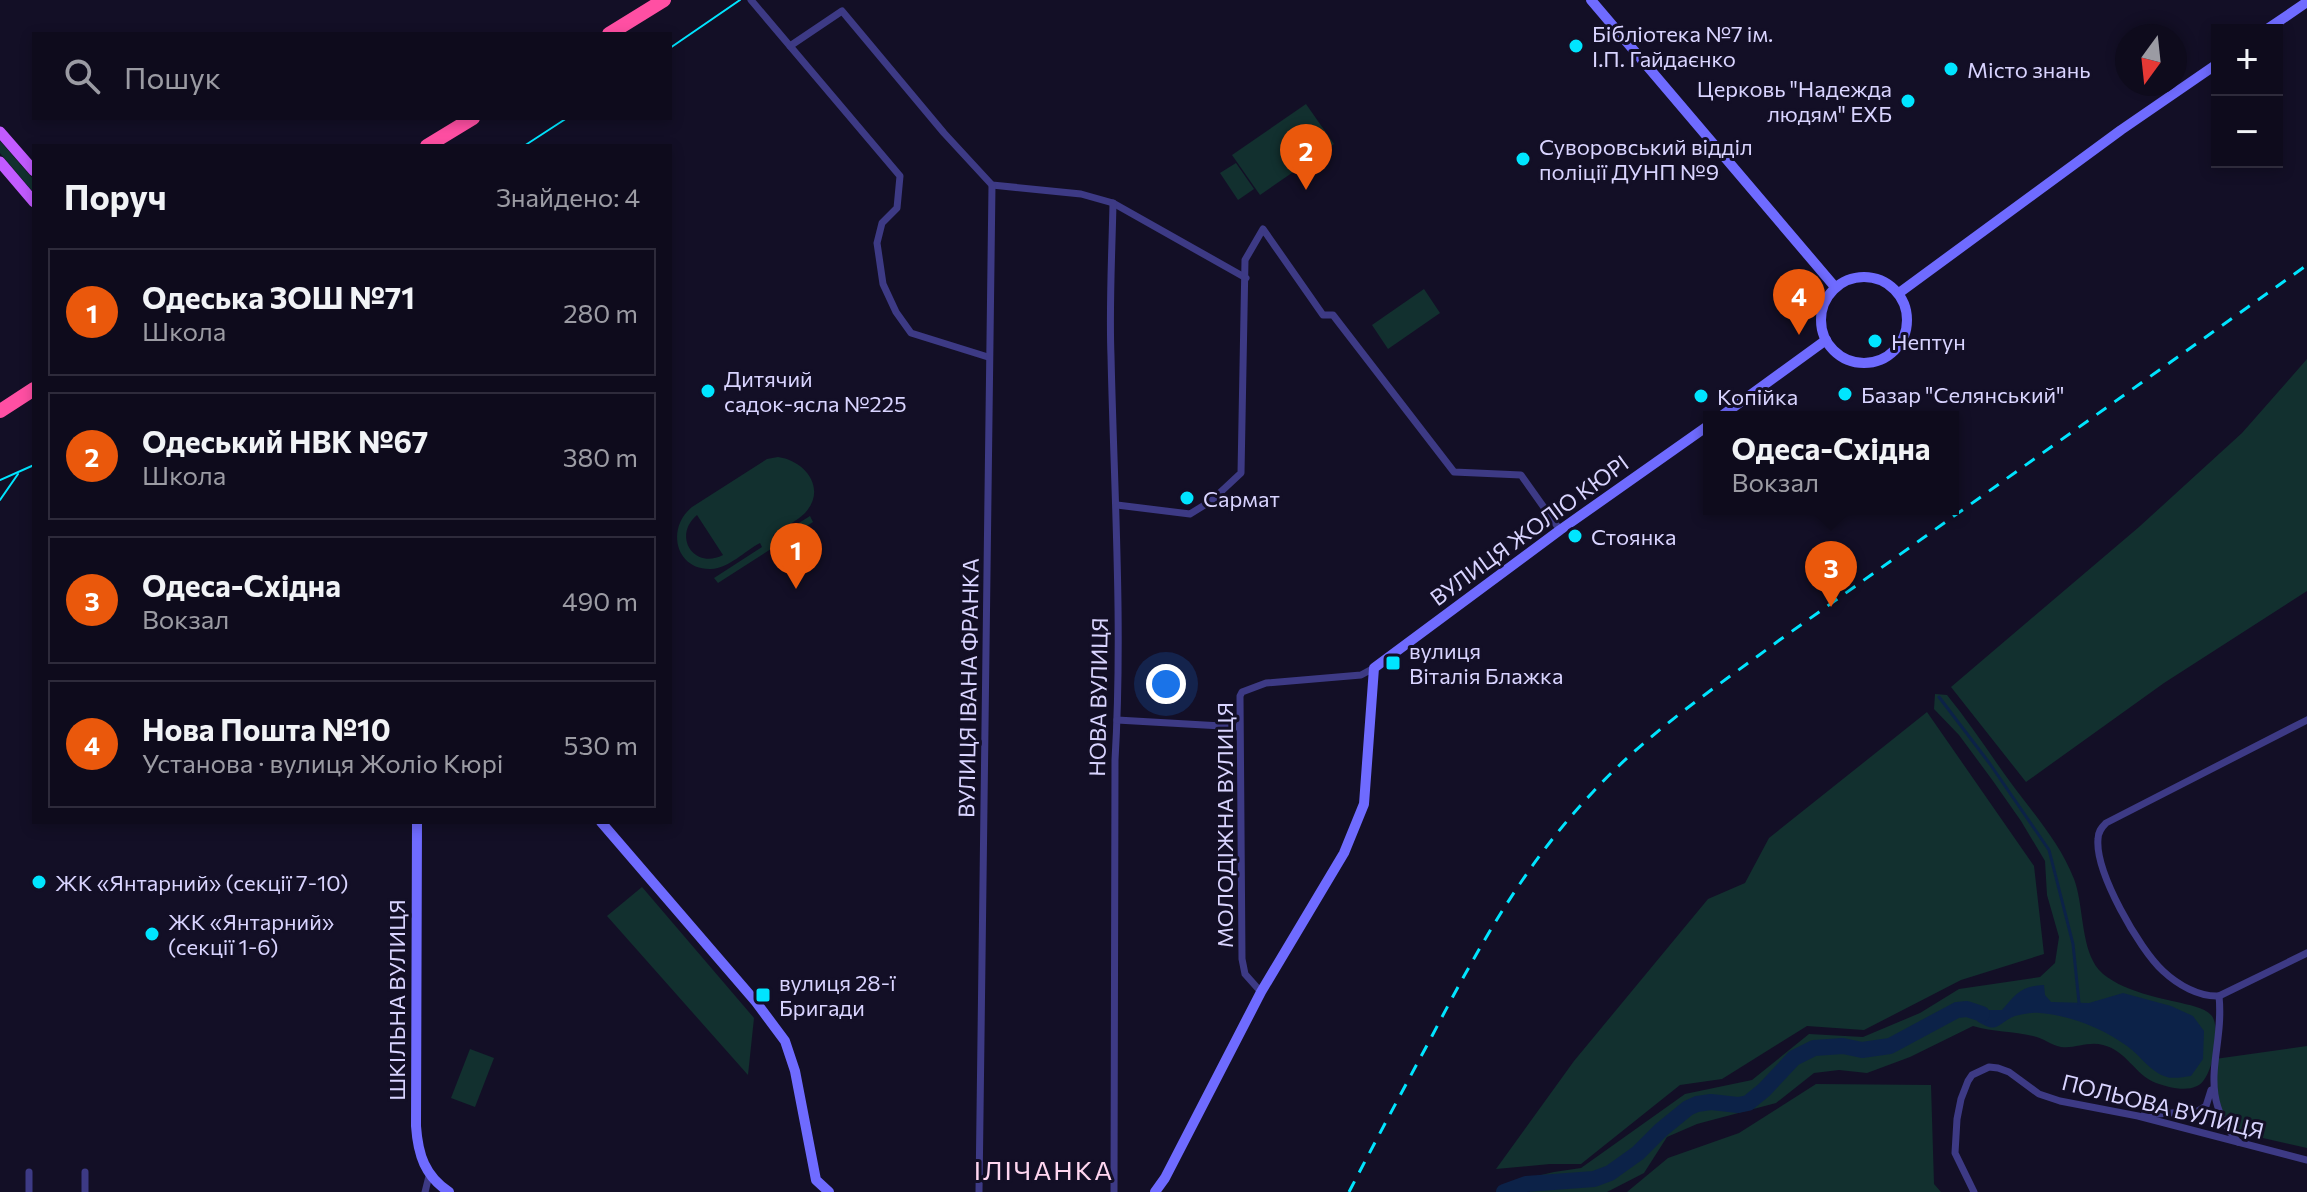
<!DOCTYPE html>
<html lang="uk">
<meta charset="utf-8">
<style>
:root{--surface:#0e0b1c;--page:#171425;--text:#f1f3f6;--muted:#9b9ba3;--line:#2e2b3b;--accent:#ea580c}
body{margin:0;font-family:Commissioner,sans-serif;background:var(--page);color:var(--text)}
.controls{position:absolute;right:24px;top:24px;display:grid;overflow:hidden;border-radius:0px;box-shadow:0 4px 12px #0003}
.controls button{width:72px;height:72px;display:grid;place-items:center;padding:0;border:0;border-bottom:2px solid var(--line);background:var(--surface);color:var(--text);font:40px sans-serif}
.compass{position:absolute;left:2115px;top:24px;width:72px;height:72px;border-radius:50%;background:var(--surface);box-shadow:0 4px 12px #0003;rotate:195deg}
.you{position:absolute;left:1166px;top:684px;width:28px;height:28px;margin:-20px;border:6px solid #fff;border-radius:50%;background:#1a73e8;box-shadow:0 0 0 12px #1a73e833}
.badge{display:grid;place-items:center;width:52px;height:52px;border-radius:50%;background:var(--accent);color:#fff;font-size:26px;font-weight:700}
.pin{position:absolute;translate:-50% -66px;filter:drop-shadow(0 2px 4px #0008)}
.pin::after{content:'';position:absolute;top:42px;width:28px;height:24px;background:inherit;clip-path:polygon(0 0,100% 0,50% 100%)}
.popup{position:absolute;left:1703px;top:411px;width:256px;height:104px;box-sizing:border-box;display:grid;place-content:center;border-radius:0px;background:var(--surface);filter:drop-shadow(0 2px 6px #0005);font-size:26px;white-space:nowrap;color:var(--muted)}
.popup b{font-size:30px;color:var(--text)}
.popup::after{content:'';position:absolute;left:50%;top:100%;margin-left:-16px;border:16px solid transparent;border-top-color:var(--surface)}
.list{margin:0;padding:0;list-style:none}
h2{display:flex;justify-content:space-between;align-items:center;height:104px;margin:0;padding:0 32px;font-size:34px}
h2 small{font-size:26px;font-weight:400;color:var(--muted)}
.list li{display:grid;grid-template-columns:52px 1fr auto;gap:24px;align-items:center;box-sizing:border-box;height:128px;margin:0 16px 16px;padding:0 16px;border:2px solid var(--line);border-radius:0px}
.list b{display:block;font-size:30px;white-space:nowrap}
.list p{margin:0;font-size:26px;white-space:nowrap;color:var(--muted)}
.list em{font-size:26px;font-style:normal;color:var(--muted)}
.icon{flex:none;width:44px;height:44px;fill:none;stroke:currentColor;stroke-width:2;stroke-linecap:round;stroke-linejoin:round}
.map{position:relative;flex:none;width:2307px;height:1192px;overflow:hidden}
.search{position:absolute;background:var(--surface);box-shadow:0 4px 12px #0003;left:32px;top:32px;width:640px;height:88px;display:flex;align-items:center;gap:20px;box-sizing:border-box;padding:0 28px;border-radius:0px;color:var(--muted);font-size:30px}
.panel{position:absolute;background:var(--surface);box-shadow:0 4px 12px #0003;left:32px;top:144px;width:640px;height:680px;border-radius:0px}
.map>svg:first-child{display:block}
</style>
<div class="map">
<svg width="2307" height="1192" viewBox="0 0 2307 1192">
<rect width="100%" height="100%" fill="#130f26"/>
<g fill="#12302f" fill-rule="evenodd">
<polygon points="1306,104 1334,144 1260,195 1232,155"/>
<polygon points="0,141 34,180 34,193 0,153"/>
<polygon points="1236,163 1254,189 1238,200 1220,173"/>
<polygon points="1424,289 1440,313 1388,349 1372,325"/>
<polygon points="2307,359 2307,591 2164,683 2026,782 1951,687 2139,527 2242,433"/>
<path d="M778,457C806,461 827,489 805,513C796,522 782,528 773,535L775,538L810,516L813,522L718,583L714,578L762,547L760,543C745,551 729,568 711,569C675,570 666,528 692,507L767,459ZM697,515L723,555C694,570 672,536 697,515Z"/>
<path d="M1935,694L1947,695C1970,723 1989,753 2011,783C2033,813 2060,843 2074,879C2083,903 2081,938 2093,961C2104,986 2153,997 2177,1002C2188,1005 2204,1007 2211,1015C2222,1026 2213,1080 2197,1086C2185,1092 2168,1087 2156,1083C2135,1075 2126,1050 2103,1045C2088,1041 2075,1049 2061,1047C2051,1045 2043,1038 2033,1036C2013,1031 1993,1032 1973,1026L1910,1057L1867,1073L1839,1070L1814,1073L1776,1103L1697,1124L1667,1137L1644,1173L1607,1192H1530L1528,1178L1554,1172L1581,1168L1685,1094L1752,1080L1809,1034L1863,1037L1920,1013L1959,989L2040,977L2055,963L2059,937L2047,895L2045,861L2021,821L1993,781L1959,735L1934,709Z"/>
<polygon points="1927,712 2034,866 2044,954 1961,980 1864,1030 1807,1026 1722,1079 1680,1085 1581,1164 1550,1164 1496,1169 1574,1061 1708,899 1745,883 1769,838"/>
<polygon points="642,887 754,1018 748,1075 607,916"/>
<polygon points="2307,1046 2307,1148 2228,1130 2219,1113 2215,1059"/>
<polygon points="470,1049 494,1058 475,1107 451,1098"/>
<polygon points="1816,1084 1931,1085 1934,1184 1941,1192 1627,1192 1668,1158 1739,1133"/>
</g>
<path fill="#0c2248" d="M2044,985L2045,995L2051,1002L2089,1003L2123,993L2171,1006L2193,1016L2204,1031L2203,1059L2191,1076C2184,1077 2173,1079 2167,1077C2150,1072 2141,1056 2127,1046C2104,1029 2069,1015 2040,1013C2033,1012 2022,1014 2015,1016C1997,1023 1999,1035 1977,1021L1985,1010H2002C2016,994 2021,986 2044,985Z"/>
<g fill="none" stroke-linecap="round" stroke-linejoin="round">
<polyline stroke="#0c2248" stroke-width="3" points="1939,697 1990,764 2049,850 2073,944 2079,1003"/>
<polyline stroke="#0c2248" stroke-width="16" points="1504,1192 1526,1184 1594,1179 1610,1173 1638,1153 1661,1130 1688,1108 1697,1104 1711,1102 1738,1105 1748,1103 1764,1090 1794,1058 1814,1048 1843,1046 1862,1050 1890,1046 1957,1010 1967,1009 1982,1014"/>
<g stroke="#3d3a85" stroke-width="7">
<polyline points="751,0 900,176 897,208 882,223 877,243 883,284 896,312 911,333 988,357"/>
<polyline points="790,46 842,11 944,133 992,185 1081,194 1113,203 1246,278"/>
<path d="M1113,203C1112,254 1109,305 1111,356C1114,491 1123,626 1115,760L1114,1192"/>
<polyline points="1117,505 1190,514 1211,501 1241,473 1245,260 1263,229 1323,315 1333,315 1454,472 1521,475 1560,530"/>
<polyline points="1117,720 1239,727"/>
<path d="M2307,720L2106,823C2101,828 2098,832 2098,839C2095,872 2139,949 2163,971C2178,985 2199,997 2219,996L2307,953"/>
<polyline points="1261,992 1245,974 1242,959 1240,696 1242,692 1266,683 1361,675 1374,668"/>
<path d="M2219,996C2225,1053 2194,1090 2238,1142"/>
<polyline points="2144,1115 2198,1111 2206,1106 2211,1090"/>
<polyline points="29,1172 29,1192"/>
<polyline points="85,1192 85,1172"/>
<polyline points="425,1192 429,1176"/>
<polyline points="979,1192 992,185"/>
<polyline points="1974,1192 1955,1153 1957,1119 1961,1099 1968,1081 1972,1075 1989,1067 1998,1068 2009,1072 2039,1094 2060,1101 2138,1116 2307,1160"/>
</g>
<g stroke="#6f6bff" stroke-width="10">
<polyline points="1591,0 1835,287"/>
<polyline points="2266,30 2307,2"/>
<circle cx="1864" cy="320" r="43"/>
<polyline points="1899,293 2121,130 2217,64"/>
<polyline points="1720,417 1826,340"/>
<path d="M417,822L416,1126C418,1155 425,1176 449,1192"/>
<polyline points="601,822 756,1002 785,1041 795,1071 816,1180 829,1192"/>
<polyline points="1155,1192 1165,1178 1261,992 1344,853 1364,804 1374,668 1560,530 1709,425"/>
</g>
<g stroke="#c25bff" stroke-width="11">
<polyline points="0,132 34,171"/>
<polyline points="0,162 34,202"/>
</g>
<g stroke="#ff4fa3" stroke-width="14">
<polyline points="609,34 664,0"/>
<polyline points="427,146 473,118"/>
<polyline points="0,411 34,389"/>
</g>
<g stroke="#00e5ff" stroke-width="2">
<polyline points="670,48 740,0"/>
<polyline points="524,146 567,118"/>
<polyline points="0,480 34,465"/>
<polyline points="0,500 18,474"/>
</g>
<path stroke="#00e5ff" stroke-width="3" stroke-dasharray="12 10" stroke-linecap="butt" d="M1349,1192C1376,1140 1404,1088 1432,1036C1478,948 1524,865 1592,793C1647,733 1716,687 1781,639L2307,265"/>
</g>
<g fill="#00e5ff" stroke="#130f26" stroke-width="3">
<circle cx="1576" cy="46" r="8"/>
<circle cx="1951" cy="69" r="8"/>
<circle cx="1908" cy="101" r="8"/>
<circle cx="1523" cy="159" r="8"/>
<circle cx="1875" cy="341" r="8"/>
<circle cx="708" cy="391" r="8"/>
<circle cx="1845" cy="394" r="8"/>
<circle cx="1701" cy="396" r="8"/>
<circle cx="1187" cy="498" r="8"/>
<circle cx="1575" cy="536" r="8"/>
<rect x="1385" y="655" width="16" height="16" rx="4"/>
<circle cx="39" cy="882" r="8"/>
<circle cx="152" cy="934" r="8"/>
<rect x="755" y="987" width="16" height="16" rx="4"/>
</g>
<g text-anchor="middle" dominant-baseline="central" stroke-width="6" stroke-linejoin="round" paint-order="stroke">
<g font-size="22" fill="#d9d4ff" stroke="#130f26" text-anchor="start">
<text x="1592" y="33">Бібліотека №7 ім.<tspan x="1592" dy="25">І.П. Гайдаєнко</tspan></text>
<text x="1967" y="69">Місто знань</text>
<text x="1892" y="88" text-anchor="end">Церковь "Надежда<tspan x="1892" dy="25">людям" ЕХБ</tspan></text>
<text x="1539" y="146">Суворовський відділ<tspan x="1539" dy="25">поліції ДУНП №9</tspan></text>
<text x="1891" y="341">Нептун</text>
<text x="724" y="378">Дитячий<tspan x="724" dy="25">садок-ясла №225</tspan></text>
<text x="1861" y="394">Базар "Селянський"</text>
<text x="1717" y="396">Копійка</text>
<text x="1203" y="498">Сармат</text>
<text x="1591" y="536">Стоянка</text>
<text x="1409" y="650">вулиця<tspan x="1409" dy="25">Віталія Блажка</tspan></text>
<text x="55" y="882">ЖК «Янтарний» (секції 7-10)</text>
<text x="168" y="921">ЖК «Янтарний»<tspan x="168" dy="25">(секції 1-6)</tspan></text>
<text x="779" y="982">вулиця 28-ї<tspan x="779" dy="25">Бригади</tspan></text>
</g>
<g font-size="22" fill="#d9d4ff" stroke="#130f26">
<text transform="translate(1529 530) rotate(-36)">ВУЛИЦЯ ЖОЛІО КЮРІ</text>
<text transform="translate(968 688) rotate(-89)">ВУЛИЦЯ ІВАНА ФРАНКА</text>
<text transform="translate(1098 697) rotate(-89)">НОВА ВУЛИЦЯ</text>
<text transform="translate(1224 825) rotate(-90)">МОЛОДІЖНА ВУЛИЦЯ</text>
<text transform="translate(396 1000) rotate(-90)">ШКІЛЬНА ВУЛИЦЯ</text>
<text transform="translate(2163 1106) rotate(14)">ПОЛЬОВА ВУЛИЦЯ</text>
</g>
<g font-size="26" letter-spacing="2" fill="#ffd6f0" stroke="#130f26">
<text x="1044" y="1169">ІЛІЧАНКА</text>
</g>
</g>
</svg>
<div class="controls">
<button>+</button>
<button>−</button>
</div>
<svg class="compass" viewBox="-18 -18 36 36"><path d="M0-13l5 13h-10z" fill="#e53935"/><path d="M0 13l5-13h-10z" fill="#9b9ba3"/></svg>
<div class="you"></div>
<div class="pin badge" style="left:796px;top:589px">1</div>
<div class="pin badge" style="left:1306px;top:190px">2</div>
<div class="pin badge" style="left:1831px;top:607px">3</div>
<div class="popup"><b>Одеса-Східна</b>Вокзал</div>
<div class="pin badge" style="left:1799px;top:335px">4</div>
<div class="search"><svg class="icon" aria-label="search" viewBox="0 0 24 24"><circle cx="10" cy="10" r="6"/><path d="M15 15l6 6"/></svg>Пошук</div>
<section class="panel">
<h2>Поруч<small>Знайдено: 4</small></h2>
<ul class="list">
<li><span class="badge">1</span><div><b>Одеська ЗОШ №71</b><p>Школа</p></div><em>280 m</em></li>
<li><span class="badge">2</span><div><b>Одеський НВК №67</b><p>Школа</p></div><em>380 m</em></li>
<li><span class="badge">3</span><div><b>Одеса-Східна</b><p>Вокзал</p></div><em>490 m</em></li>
<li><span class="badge">4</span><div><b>Нова Пошта №10</b><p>Установа · вулиця Жоліо Кюрі</p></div><em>530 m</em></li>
</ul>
</section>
</div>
